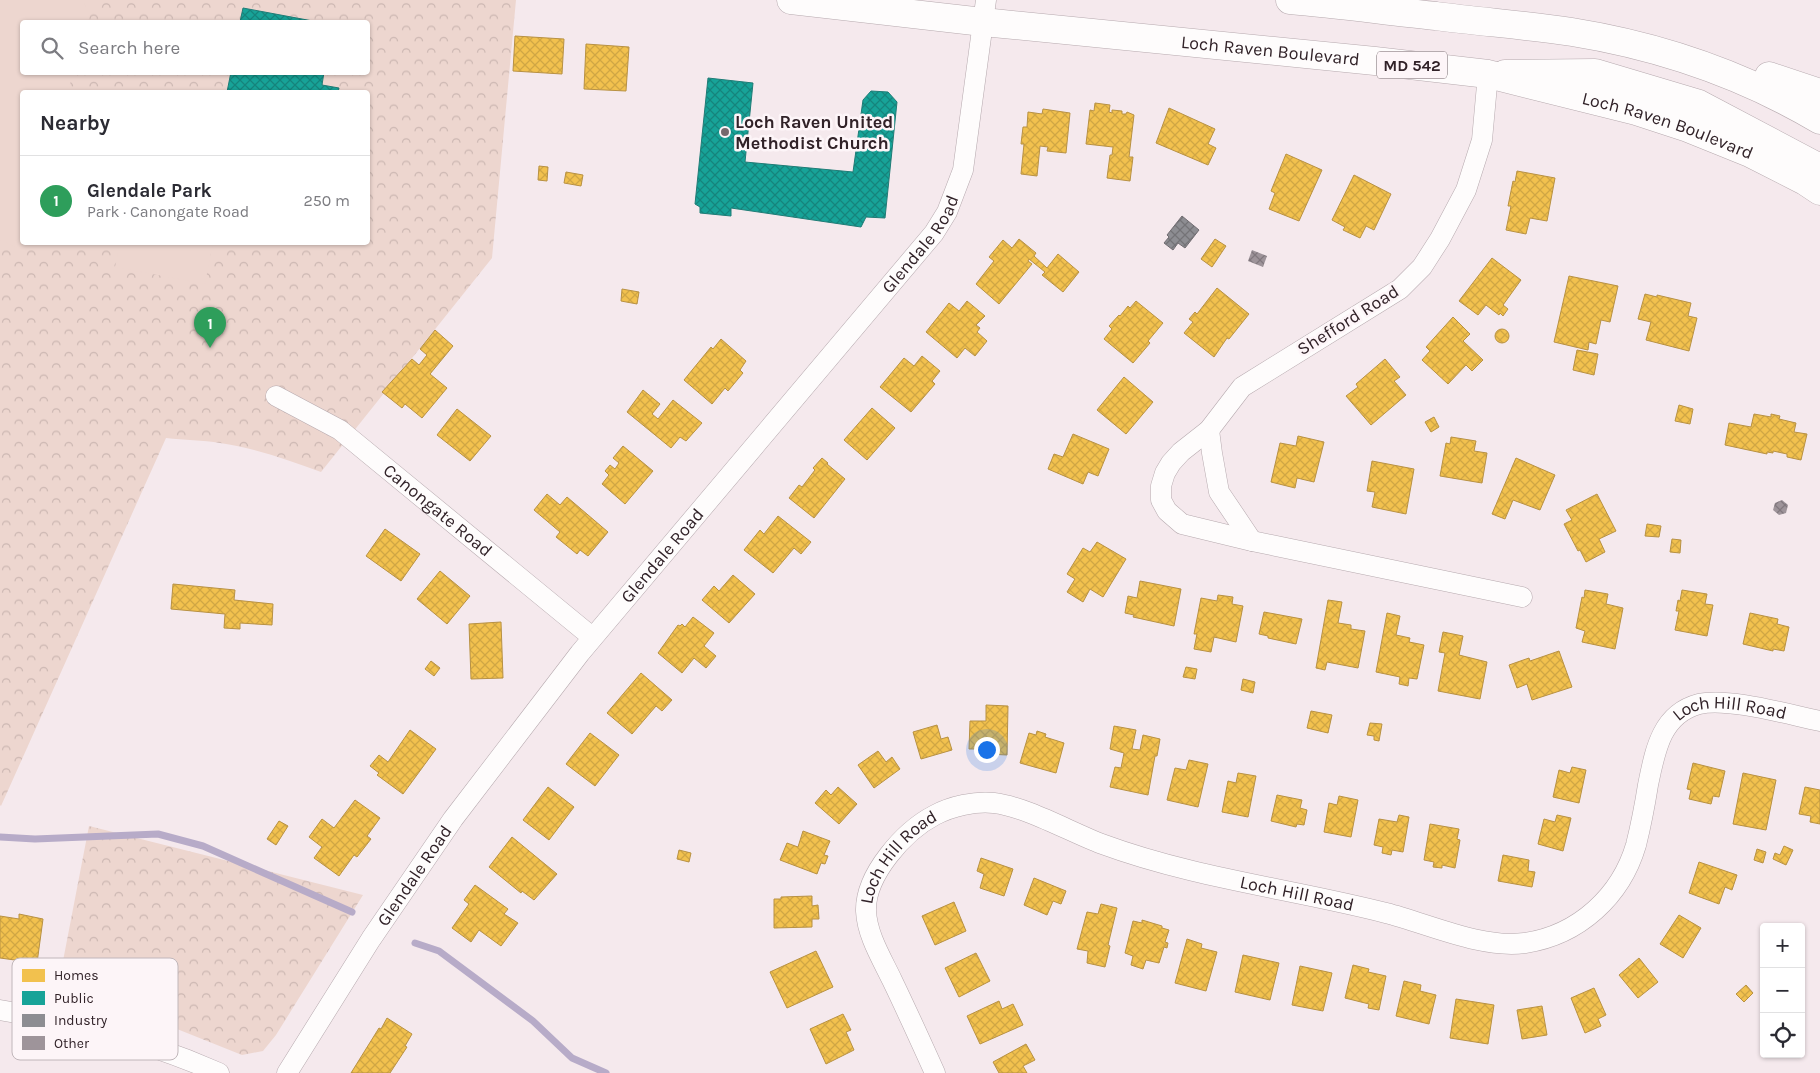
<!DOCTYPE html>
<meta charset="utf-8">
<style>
:root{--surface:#fff;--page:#f7f7f7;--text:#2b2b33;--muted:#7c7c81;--line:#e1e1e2;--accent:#0f766e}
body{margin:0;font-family:Karla,sans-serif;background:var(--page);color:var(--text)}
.controls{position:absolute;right:15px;bottom:15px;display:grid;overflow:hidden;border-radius:5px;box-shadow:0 1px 4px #0004}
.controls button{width:45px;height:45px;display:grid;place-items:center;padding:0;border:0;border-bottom:1px solid var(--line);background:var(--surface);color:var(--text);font:25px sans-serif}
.you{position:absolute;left:986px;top:749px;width:18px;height:18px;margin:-12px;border:4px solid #fff;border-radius:50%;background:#1a73e8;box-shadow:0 0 0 8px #1a73e833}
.badge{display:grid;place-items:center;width:32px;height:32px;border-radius:50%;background:var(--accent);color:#fff;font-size:16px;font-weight:700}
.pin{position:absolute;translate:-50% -41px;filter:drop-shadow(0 1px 2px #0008)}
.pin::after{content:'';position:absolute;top:26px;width:18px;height:15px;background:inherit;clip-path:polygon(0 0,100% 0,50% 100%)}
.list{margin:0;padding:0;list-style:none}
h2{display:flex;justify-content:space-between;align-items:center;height:65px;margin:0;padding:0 20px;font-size:21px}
h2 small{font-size:16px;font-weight:400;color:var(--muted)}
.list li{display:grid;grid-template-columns:32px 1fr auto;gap:15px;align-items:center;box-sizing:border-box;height:90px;padding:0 20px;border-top:1px solid var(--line)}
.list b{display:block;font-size:19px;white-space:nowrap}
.list p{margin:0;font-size:16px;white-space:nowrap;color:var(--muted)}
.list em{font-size:16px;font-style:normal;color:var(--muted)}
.icon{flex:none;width:28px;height:28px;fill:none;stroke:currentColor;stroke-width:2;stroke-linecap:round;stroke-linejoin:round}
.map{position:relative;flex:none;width:1820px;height:1073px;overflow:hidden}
.search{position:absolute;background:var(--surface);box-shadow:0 1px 4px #0004;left:20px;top:20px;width:350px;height:55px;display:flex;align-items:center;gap:12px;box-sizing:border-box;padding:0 18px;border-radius:5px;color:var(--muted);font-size:19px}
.panel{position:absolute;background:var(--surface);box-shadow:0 1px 4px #0004;left:20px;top:90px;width:350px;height:155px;border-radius:5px}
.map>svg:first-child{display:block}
</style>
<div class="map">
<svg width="1820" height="1073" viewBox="0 0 1820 1073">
<defs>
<pattern id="park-crowns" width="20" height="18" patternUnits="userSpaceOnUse" patternTransform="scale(1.25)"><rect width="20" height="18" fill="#edd6cf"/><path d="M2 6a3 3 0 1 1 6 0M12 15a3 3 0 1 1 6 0" fill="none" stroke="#ccb7b2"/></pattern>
<pattern id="homes-cross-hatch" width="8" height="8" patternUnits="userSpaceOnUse" patternTransform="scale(1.25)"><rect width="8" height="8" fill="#f2c14e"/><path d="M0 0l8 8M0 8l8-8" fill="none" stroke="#d0a644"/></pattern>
<pattern id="public-cross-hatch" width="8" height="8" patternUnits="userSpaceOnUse" patternTransform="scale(1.25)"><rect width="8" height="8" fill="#17a398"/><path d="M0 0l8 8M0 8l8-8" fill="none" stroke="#15847c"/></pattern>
<pattern id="industry-cross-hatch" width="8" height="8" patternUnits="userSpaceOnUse" patternTransform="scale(1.25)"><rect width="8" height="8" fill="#8d8d92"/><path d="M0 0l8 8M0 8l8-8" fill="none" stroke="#747377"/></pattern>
<pattern id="building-cross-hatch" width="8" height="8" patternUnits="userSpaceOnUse" patternTransform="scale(1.25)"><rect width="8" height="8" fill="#9e949a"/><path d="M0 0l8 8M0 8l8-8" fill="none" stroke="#81787e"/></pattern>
</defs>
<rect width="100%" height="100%" fill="#f5e9ed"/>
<g fill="url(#park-crowns)" fill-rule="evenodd">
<path d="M0,0H516L492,258L321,472C288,460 255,448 220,443C203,440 184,440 166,438L1,806L0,805ZM22,22H368V72H22ZM22,92H368V242H22Z"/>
<polygon points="89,826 363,895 276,1035 263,1051 242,1055 152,1019 57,992"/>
</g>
<g fill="#edd6cf">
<polygon points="0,0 83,0 90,15 88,22 22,22 22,72 73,73 68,92 22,92 22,237 19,249 0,240"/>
<polygon points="120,243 213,243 205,284 115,267"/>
</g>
<g fill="url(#homes-cross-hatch)" stroke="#b89143">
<polygon points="515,36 564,39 562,74 513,71"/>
<polygon points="586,44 629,47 626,91 584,89"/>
<polygon points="1095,103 1110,105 1109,112 1112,113 1112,110 1122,111 1122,114 1126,114 1127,112 1134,115 1129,157 1133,157 1130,181 1107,178 1110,155 1112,155 1113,147 1086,144 1090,110 1094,111"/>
<polygon points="1169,108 1215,129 1208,144 1216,148 1208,165 1156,143"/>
<polygon points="1043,109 1070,113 1066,153 1047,151 1048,147 1040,146 1037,176 1021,174 1024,144 1021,144 1023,127 1027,127 1028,112 1042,114"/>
<polygon points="1286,154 1322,170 1299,221 1269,209 1275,193 1271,191"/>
<polygon points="539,166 548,167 547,181 538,180"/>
<polygon points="1517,171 1555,178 1547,221 1530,218 1526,234 1506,230 1511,206 1508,206 1513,181 1515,182"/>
<polygon points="566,172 583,175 581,186 564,183"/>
<polygon points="1354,175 1391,194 1374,230 1366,226 1360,238 1343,230 1345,227 1332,220"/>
<polygon points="1019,239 1036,253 1034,256 1047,268 1058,254 1079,272 1063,292 1042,275 1045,272 1029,259 1028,261 1032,264 999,304 976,284 994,261 989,257 1003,240 1012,248"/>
<polygon points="1215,239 1226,246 1212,267 1201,259"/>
<polygon points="1492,258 1521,280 1503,305 1508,309 1503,316 1500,313 1499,315 1486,305 1478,315 1459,301"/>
<polygon points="1569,276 1618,286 1610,322 1601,320 1596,344 1589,342 1588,350 1554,342"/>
<polygon points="1217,288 1249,314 1229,339 1227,338 1214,357 1184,333 1193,322 1189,319 1195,312 1197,314"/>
<polygon points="622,289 639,292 637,304 621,301"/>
<polygon points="1645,294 1657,297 1657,295 1691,303 1688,316 1697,318 1689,351 1646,340 1651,322 1638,319"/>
<polygon points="967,301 985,316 976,325 980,328 977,332 987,341 975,356 965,348 957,358 926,332 949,303 959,311"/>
<polygon points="1136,301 1163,323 1148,341 1150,343 1133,363 1104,339 1112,329 1109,326 1119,315 1120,316 1128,306 1130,308"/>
<polygon points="1453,317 1470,334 1463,341 1483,360 1472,371 1466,365 1448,384 1422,360 1430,351 1426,347"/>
<circle cx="1502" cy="336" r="7"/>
<polygon points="435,330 453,346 430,374 447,388 422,418 405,404 402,408 382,392 412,359 419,365 427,355 420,349"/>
<polygon points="721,339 746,361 740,370 743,373 728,391 725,388 712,404 684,380 711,347 713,349"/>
<polygon points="1577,350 1598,354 1594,375 1573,370"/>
<polygon points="922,356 940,371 932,381 935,384 911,412 880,387 904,358 914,366"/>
<polygon points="1385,359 1400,377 1394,381 1406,395 1371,425 1346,396 1358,387 1356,384"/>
<polygon points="1124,377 1153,402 1126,434 1097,410"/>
<polygon points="643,390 660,404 652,414 658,419 673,400 702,423 686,441 680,437 671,448 627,412"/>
<polygon points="1679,405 1693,409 1690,424 1675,421"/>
<polygon points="872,408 895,428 867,460 844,440"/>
<polygon points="457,409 491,436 470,461 437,435"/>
<polygon points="1754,414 1771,417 1771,414 1780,416 1779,419 1796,423 1794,432 1807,434 1801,460 1787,457 1787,454 1773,451 1773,453 1767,452 1767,454 1725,445 1729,423 1751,427"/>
<polygon points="1434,417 1439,427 1431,432 1425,422"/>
<polygon points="1073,434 1109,449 1098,476 1088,472 1083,484 1048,469 1054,454 1063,457"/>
<polygon points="1298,436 1324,442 1314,482 1297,478 1295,488 1271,482 1280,443 1296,446"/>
<polygon points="1451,437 1476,441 1474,451 1487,453 1482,483 1440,476 1446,443 1450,444"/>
<polygon points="623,446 653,471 625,504 602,484 609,475 605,471 610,465 615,469 619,463 613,458"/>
<polygon points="822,458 828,463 827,464 845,479 814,518 789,498 799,485 802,487 815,470 813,468"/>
<polygon points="1516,458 1555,475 1540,510 1513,500 1505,519 1492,514"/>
<polygon points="1372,461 1414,469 1406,514 1372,507 1375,492 1367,491"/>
<polygon points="547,494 560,505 567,497 608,532 588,556 580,550 577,554 556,537 560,532 534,510"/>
<polygon points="1597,494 1616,531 1599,539 1605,552 1586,562 1580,550 1578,551 1564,524 1572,520 1566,510"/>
<polygon points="778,516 811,542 801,554 794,548 773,573 744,550 760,530 764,534"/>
<polygon points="1647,524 1661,526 1659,537 1645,536"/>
<polygon points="385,529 420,554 401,581 366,556"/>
<polygon points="1672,539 1681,540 1680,553 1670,552"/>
<polygon points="1097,542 1126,559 1103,597 1090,589 1083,602 1067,592 1075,579 1067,574 1083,548 1090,552"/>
<polygon points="440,571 470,596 447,624 417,599"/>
<polygon points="733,575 755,594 729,623 702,600 714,586 719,591"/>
<polygon points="1140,581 1181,589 1174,626 1133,617 1134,615 1125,613 1128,596 1137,598"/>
<polygon points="173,584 235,590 234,600 273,604 272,625 240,623 240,629 224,628 225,614 171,609"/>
<polygon points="1585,590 1608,594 1606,604 1623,608 1615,649 1582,642 1585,631 1576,628 1582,597 1584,598"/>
<polygon points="1682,590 1707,594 1705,604 1713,605 1707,636 1675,630 1679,611 1676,611 1678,600 1680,601"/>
<polygon points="1218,595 1233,597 1232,604 1243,606 1236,642 1214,637 1211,652 1194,649 1197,634 1194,634 1201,598 1217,601"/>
<polygon points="1328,600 1342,602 1338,623 1351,625 1351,629 1365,631 1358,668 1327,662 1325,670 1316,668"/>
<polygon points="1264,612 1302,619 1296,644 1268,638 1268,636 1259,634"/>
<polygon points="1387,613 1400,616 1396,635 1410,638 1409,642 1424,645 1417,679 1409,678 1408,686 1399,684 1400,677 1376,672"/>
<polygon points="1750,613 1778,619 1777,624 1789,627 1784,651 1773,649 1773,651 1743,644"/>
<polygon points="693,617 714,633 704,646 716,656 706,668 694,658 682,673 658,653 678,625 680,626 682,624 685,627"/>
<polygon points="501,622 503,678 471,679 469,624"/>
<polygon points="1443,632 1463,636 1459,655 1487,662 1480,699 1438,691 1445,653 1439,652"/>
<polygon points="1559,651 1572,687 1532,700 1527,684 1517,688 1509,665 1529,658 1530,661"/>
<polygon points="431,661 440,668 434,676 425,669"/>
<polygon points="1186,667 1197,669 1195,679 1183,677"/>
<polygon points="641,673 672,700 662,711 656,706 632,734 607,713"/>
<polygon points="1243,679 1255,682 1253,693 1241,690"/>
<polygon points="986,705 1008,706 1007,755 988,754 988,749 969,749 970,721 986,721"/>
<polygon points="1311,711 1332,715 1328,733 1307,728"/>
<polygon points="1370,723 1382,724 1379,741 1374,740 1374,736 1367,735"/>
<polygon points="937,725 941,739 948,737 952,750 921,759 913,732"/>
<polygon points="1114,726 1136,730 1132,749 1140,750 1143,735 1160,739 1157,756 1155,756 1148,795 1110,787 1115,767 1121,768 1124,753 1110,749"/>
<polygon points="410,730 436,749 403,794 377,775 379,773 370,766 379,755 388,762"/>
<polygon points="1037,731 1046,734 1045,737 1064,743 1056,773 1020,763 1029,733 1036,735"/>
<polygon points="590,733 619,755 595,786 566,764"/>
<polygon points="878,751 886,762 892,757 900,769 874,788 858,765"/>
<polygon points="1189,760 1208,764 1198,807 1167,800 1175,768 1186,770"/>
<polygon points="1693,763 1725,771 1719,797 1713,796 1711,804 1689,799 1691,790 1687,789"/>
<polygon points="1572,767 1586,770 1579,803 1553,797 1559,770 1570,773"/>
<polygon points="1238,773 1256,776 1248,817 1222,812 1228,781 1236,783"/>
<polygon points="1743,773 1776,780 1766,830 1733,824"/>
<polygon points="548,787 574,807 549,840 523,820"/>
<polygon points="838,787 857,804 839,824 815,803 826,790 831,795"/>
<polygon points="1805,787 1820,790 1820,824 1810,822 1811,816 1799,814"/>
<polygon points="1277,795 1302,800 1300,808 1307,810 1304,825 1297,824 1296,827 1271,821"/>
<polygon points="1339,796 1358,800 1351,837 1324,832 1329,803 1337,805"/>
<polygon points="355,800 380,818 367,836 371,839 357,857 354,855 339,876 314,858 322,847 309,837 322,819 334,828"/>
<polygon points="1399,815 1409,817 1403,852 1392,850 1391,855 1382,853 1383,847 1374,845 1379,819 1397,822"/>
<polygon points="1557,815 1571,818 1563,851 1538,844 1544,819 1555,822"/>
<polygon points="279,821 288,826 276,845 267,839"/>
<polygon points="1430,824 1459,829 1457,839 1460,840 1455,868 1442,865 1442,868 1433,867 1434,862 1424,860"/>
<polygon points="803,831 830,841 824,855 828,856 825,864 821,863 817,874 780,860 787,843 798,847"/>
<polygon points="512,837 557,874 534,900 522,891 521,893 489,867"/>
<polygon points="1784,846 1793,850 1786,865 1773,859 1775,853 1780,855"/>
<polygon points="1757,849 1766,852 1763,863 1754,860"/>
<polygon points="679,850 691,853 689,862 677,859"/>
<polygon points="1503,855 1529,860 1528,871 1535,872 1532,887 1498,881"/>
<polygon points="981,858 1013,869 1004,896 980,888 984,874 977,871"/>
<polygon points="1699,862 1737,875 1732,890 1725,887 1719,904 1689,893"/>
<polygon points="1034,878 1066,891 1061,904 1053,901 1047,915 1024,905"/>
<polygon points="475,885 508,909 504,914 518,923 501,946 479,930 471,942 452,928 469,904 464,900"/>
<polygon points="812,896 812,906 818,905 819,919 812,919 812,927 774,928 774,899 781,899 781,897"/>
<polygon points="954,902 966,931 935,945 922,916"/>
<polygon points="1101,904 1117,908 1108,945 1110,946 1105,967 1087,963 1088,951 1077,949 1087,912 1098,914"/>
<polygon points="19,914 43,919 37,963 0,958 0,916 19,919"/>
<polygon points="1679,915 1701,928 1683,958 1660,944"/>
<polygon points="1142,920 1162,926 1162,928 1169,930 1165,942 1168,943 1167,948 1164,947 1159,963 1146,960 1143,969 1131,965 1133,956 1125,953 1133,921 1142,923"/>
<polygon points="1187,939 1202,944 1201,948 1217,952 1206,991 1175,983"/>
<polygon points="816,951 833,987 787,1008 770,972"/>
<polygon points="976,953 990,981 959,997 945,968"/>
<polygon points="1243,955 1279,963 1270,1000 1235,992"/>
<polygon points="1639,958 1658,982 1638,998 1619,975"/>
<polygon points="1353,965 1369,969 1368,972 1386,976 1379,1010 1368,1008 1369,1004 1345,998"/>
<polygon points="1300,966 1332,973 1323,1011 1292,1005"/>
<polygon points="1404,981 1421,985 1420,991 1436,995 1429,1024 1396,1016"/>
<polygon points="1746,985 1753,993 1744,1002 1736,994"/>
<polygon points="1594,988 1606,1015 1598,1019 1601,1026 1585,1033 1571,998"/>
<polygon points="1456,999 1494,1005 1488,1044 1450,1038"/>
<polygon points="999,1001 1002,1009 1013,1004 1023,1025 980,1044 967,1016"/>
<polygon points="1542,1006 1547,1035 1522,1039 1517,1010"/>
<polygon points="843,1014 851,1030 846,1032 854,1050 826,1064 810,1029"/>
<polygon points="387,1018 412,1034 405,1046 407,1047 390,1073 351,1073 379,1028 381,1029"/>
<polygon points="1026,1044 1035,1060 1023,1066 1027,1073 999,1073 993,1062"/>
</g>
<g fill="url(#public-cross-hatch)" stroke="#1f7c76">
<polygon points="243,8 318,22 240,22"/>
<polygon points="231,72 324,72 322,85 339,88 338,92 227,92"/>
<polygon points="708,78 753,83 745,162 853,172 863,100 871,91 888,92 897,102 885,218 866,217 861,227 731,208 731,216 700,213 700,207 695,204"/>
</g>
<polygon fill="url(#industry-cross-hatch)" stroke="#716d72" points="1182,216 1199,230 1185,248 1178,243 1173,250 1164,243 1169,237 1167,235"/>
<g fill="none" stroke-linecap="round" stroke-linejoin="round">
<g stroke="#b7abc8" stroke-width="7">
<polyline points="0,837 35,839 158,834 203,846 352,912"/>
<polyline points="415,943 439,951 533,1021 572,1058 606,1073"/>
</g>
</g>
<g fill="url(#building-cross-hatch)">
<polygon points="1252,250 1267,256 1263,267 1248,261"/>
<polygon points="1782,500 1788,505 1786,513 1779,515 1773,510 1775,503"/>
</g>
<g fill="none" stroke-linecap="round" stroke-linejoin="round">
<defs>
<g id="street">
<polyline points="1488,74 1482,140 1466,190 1440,239 1422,267 1400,289 1242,387 1209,430 1181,452 1171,463 1165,473 1161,486 1161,500 1167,511 1182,524 1252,541 1522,597"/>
<path id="s1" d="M276,396L340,430L592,637"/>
<polyline points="1209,430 1212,453 1219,492 1252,541"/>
<path d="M0,1010C75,1022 149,1042 219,1073"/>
<path id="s2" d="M287,1073L371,939L453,819L580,653L934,233L947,212L963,170L986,0"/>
<path id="s3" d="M935,1073C921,1042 907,1011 892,980C882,959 867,935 866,911C865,875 904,831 935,815C952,806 975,801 994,803C1027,807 1070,832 1102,844C1194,878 1292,889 1386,913C1429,924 1482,949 1525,943C1579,935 1621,896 1636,845C1641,825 1645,804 1648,785C1655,751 1661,714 1699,704C1728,697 1790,715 1820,721"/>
</g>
<polyline id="secondary" points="1505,74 1595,73 1699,104 1816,166 1820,166"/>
<g id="primary">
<path id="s4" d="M791,0L983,22L1375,61L1488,74L1636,111L1688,128L1750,153L1805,181L1820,191"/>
<path d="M1290,0C1339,4 1387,11 1436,16C1481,22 1527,25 1572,32C1659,46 1744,75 1820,120"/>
<polyline points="1769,76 1820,93"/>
</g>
</defs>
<use href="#street" stroke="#b6a9ae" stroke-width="21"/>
<use href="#secondary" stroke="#b6a9ae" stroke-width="29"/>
<use href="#primary" stroke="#b6a9ae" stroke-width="29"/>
<use href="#street" stroke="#fefcfc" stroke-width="20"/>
<use href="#secondary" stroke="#fefcfc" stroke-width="28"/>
<use href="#primary" stroke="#fefcfc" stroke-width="28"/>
</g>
<circle fill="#76686d" stroke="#fdf5f8" stroke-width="2" cx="725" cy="132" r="5"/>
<g text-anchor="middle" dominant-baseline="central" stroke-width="5" stroke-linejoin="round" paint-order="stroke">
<rect fill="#fdf5f8" stroke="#6e6166" stroke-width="1" x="1377" y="51.5" width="70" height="27" rx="4"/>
<g font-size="16" font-weight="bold" fill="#312228">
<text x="1412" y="65">MD 542</text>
</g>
<g font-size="18" fill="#312228" stroke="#fdf5f8">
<text stroke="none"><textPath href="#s4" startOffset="482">Loch Raven Boulevard</textPath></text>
<text stroke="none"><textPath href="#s4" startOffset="888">Loch Raven Boulevard</textPath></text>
<text stroke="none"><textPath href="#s2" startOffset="1045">Glendale Road</textPath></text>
<text transform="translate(1348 320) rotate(-32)">Shefford Road</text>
<text stroke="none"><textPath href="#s1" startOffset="199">Canongate Road</textPath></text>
<text stroke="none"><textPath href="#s2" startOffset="640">Glendale Road</textPath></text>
<text stroke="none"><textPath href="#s3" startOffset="1262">Loch Hill Road</textPath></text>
<text stroke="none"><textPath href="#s3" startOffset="242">Loch Hill Road</textPath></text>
<text stroke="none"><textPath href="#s2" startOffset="235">Glendale Road</textPath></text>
<text stroke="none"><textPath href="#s3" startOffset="678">Loch Hill Road</textPath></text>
</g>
<g font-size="18" font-weight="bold" fill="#312228" stroke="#fdf5f8" text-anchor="start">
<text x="735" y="122">Loch Raven United<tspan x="735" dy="21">Methodist Church</tspan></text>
</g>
</g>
<rect x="12" y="958" width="166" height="102" rx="8" fill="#fdf5f8" stroke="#c0b6ba" stroke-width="1"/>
<rect x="22" y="969" width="23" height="13" fill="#f2c14e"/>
<rect x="22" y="991" width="23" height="14" fill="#17a398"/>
<rect x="22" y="1014" width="23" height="13" fill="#8d8d92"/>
<rect x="22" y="1036" width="23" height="14" fill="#9e949a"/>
<g font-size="14" fill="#312228">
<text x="54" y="980">Homes</text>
<text x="54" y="1003">Public</text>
<text x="54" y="1025">Industry</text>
<text x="54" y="1048">Other</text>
</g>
</svg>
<div class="controls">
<button>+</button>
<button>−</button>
<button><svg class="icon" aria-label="locate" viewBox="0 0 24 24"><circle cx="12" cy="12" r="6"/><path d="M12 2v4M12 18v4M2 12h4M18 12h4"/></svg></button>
</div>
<div class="you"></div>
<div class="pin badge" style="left:210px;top:348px;background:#2e9e5b">1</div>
<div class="search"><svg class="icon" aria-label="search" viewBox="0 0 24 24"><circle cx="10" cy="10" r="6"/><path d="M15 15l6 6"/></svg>Search here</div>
<section class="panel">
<h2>Nearby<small></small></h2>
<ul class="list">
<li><span class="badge" style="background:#2e9e5b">1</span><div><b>Glendale Park</b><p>Park · Canongate Road</p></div><em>250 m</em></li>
</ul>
</section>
</div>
